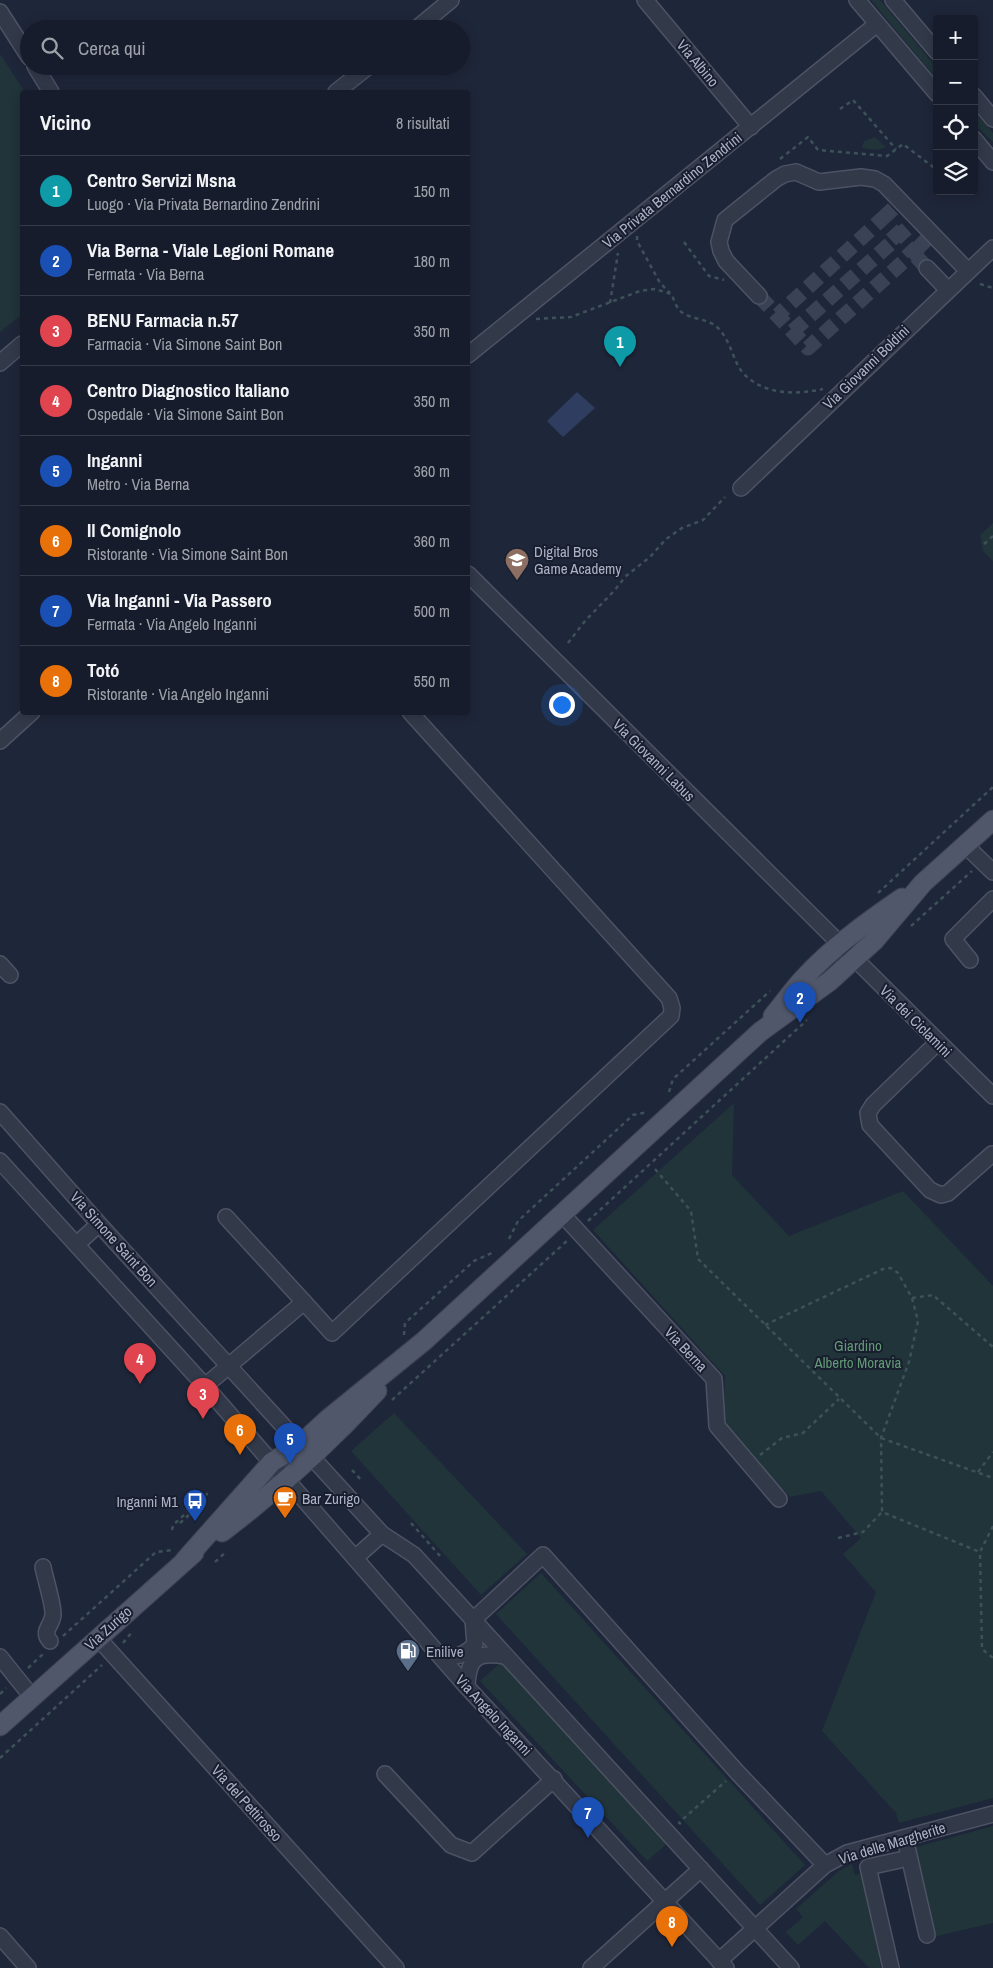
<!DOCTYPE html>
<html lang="it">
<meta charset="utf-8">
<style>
:root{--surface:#161c2b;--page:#232937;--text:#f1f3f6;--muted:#9ea1a9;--line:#353a47;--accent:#799aff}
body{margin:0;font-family:"Archivo Narrow",sans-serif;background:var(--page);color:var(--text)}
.controls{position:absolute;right:15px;top:15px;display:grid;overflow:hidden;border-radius:5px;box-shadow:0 2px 12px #0003}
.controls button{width:45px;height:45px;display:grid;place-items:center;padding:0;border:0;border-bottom:1px solid var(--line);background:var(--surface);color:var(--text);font:25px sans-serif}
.you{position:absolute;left:561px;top:704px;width:18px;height:18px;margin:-12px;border:4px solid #fff;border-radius:50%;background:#1a73e8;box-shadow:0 0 0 8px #1a73e833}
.badge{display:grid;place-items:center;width:32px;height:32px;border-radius:50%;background:var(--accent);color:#fff;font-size:16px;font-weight:700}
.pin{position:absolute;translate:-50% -41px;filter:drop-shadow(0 1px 2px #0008)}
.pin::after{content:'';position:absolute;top:26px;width:18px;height:15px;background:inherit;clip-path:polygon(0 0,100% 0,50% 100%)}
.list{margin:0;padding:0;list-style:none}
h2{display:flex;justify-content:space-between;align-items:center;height:65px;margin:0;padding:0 20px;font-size:21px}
h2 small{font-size:16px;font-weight:400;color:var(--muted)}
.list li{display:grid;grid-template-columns:32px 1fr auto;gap:15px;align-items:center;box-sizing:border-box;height:70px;padding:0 20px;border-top:1px solid var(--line)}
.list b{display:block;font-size:19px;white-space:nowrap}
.list p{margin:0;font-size:16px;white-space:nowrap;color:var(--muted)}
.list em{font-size:16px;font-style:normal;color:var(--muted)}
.icon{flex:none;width:28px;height:28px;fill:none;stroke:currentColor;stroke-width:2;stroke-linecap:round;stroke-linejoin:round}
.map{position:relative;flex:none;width:993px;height:1968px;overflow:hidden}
.search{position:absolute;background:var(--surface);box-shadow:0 2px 12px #0003;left:20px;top:20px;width:450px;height:55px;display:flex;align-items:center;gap:12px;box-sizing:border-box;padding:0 18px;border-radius:28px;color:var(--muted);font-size:19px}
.panel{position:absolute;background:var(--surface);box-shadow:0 2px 12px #0003;left:20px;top:90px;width:450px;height:625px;border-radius:5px}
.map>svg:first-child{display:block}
</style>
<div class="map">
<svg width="993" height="1968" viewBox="0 0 993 1968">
<rect width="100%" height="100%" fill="#1e2639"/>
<g fill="#20343a">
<polygon points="871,0 880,0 937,68 937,80"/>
<polygon points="0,54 25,92 22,92 22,314 0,332"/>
<polygon points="974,111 993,133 993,142 974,124"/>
<polygon points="875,137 886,147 878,150 862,148 864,141"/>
<polygon points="993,523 993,561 983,551 980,535"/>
<polygon points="734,1103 732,1175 789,1236 903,1191 993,1286 993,1798 899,1823 896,1813 822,1731 876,1592 843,1554 861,1538 821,1491 790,1497 723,1426 725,1376 593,1230"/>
<polygon points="394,1413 527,1554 481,1595 351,1451"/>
<polygon points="541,1573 805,1865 760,1905 496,1614"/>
<polygon points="501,1662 668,1843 647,1861 480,1681"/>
<polygon points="993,1826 993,1923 933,1937 913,1848"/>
<polygon points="852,1864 855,1875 869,1872 864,1881 881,1968 869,1968 825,1921 798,1945 786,1932 803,1917 796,1909 839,1871"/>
</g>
<polygon fill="#2f3d60" points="577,392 595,408 563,437 547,421"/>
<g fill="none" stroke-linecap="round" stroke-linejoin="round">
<g stroke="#3a4255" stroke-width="15" stroke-dasharray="15 8" stroke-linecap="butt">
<polyline points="882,219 895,207"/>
<polyline points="926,240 913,253 927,268"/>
<polyline points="759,296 808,348 913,253 882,219 778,315"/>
<polyline points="793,331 911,225"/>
</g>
<defs>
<g id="minor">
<polyline points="645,0 751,127"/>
<polyline points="857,0 937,94"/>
<polyline points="893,0 937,52"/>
<polyline points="0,12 29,57"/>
<polyline points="416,29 451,0"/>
<polyline points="35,66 51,92"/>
<polyline points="336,92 369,66"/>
<polyline points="974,96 993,119"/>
<polyline points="974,139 993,162"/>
<polyline points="927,268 948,290"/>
<polyline points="759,296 726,261 721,251 719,242 725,220 776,179 785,174 796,172 819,182 861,177 875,179 884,184 968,271"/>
<polyline points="468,355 877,24"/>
<polyline points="0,363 22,344"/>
<polyline points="741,488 993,248"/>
<polyline points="468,574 993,1096"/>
<polyline points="0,741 32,712"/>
<polyline points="965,845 993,872"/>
<polyline points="970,960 953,939 993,899"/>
<polyline points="0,964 10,975"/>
<polyline points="938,1042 873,1105 868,1113 870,1125 930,1190 941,1195 948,1193 992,1154"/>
<polyline points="0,1112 99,1224 382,1534 414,1555 791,1968"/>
<polyline points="0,1161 205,1386 467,1687 726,1968"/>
<polyline points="562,1214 714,1379 717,1426 779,1499"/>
<polyline points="226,1217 304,1302"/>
<polyline points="77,1244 99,1224"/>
<polyline points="205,1386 304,1302 332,1333 671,1016 672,1008 669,998 410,712"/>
<polyline points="355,1558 382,1534"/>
<path d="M43,1567C45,1578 54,1606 53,1615C52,1626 41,1631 50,1641"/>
<polyline points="473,1620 543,1555 737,1772 825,1865"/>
<polyline points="98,1638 396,1968"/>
<polyline points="0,1657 32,1697"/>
<path d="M441,1657C456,1657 465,1656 475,1644L473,1620"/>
<path d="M467,1687C468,1657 477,1652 505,1656"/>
<polyline points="385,1774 451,1845 472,1853 554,1779"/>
<polyline points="905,1838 927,1935"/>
<polyline points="0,1936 28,1968"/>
<polyline points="719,1961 825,1865 847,1853 993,1814"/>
<polyline points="591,1968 701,1869"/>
<polyline points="891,1968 868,1867 900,1860"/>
</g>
<g id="major">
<path d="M773,1016C783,1004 792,991 803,979C831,948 867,922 902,898"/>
<path d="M222,1532C279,1489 329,1443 377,1391"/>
<polyline points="185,1560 272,1462 301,1444 328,1419 424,1341 760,1032 830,981 874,941 923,883 993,820"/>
<polyline points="0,1726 194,1553"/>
</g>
</defs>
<use href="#minor" stroke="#4d5364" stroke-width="18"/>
<use href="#major" stroke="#3c4253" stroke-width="21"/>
<g stroke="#3e5158" stroke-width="2.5" stroke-dasharray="4 4" stroke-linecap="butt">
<polyline points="840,109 853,100 896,149"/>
<polyline points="780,159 808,137 818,150 887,156 903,144 937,170"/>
<polyline points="637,236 637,241 660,283 670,293"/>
<polyline points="684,242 709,276 724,280"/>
<polyline points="980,284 993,288"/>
<polyline points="610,303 618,253"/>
<path d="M536,319L571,317L640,291L655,289L671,294C674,299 676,307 680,311C691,320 708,318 718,328C732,342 733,363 744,374C764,395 797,395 823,389"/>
<polyline points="984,544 993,536"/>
<polyline points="568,643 585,621 614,591 626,576 650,557 666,539 682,528 703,520 725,497"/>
<polyline points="878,893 993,787"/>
<polyline points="911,926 972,871"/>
<polyline points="669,1092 673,1079 770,991"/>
<polyline points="655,1169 691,1211 698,1259 881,1438 993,1478"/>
<polyline points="588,1221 807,1020"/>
<polyline points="509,1239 518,1221 633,1115 648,1112"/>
<polyline points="912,1298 933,1295 993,1347"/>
<polyline points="765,1325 883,1269 891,1268 898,1273 912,1298 918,1321 909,1362 881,1438 882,1512 980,1552"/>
<polyline points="404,1335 405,1323 474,1261 494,1252"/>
<polyline points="392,1400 568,1240"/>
<polyline points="760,1455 782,1438 803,1433 839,1399"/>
<polyline points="352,1470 362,1481"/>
<polyline points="978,1472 993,1452"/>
<polyline points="197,1508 207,1499"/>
<polyline points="180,1523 190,1514"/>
<polyline points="411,1523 440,1556"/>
<polyline points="993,1526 980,1552 982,1649 993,1658"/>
<polyline points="172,1530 173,1525 207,1494 212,1494"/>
<polyline points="838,1538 863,1532 882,1512"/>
<polyline points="215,1562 226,1552"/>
<polyline points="63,1636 156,1552 173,1550"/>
<polyline points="123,1643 132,1632"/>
<polyline points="28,1668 44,1653"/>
<polyline points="0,1694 6,1688"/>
<polyline points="0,1758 102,1665"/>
<polyline points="681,1824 679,1823 683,1819 726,1781"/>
</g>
<use href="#minor" stroke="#323949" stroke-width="15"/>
<use href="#major" stroke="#50576a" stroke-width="19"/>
</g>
<defs>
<symbol id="school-pin" viewBox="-11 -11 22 30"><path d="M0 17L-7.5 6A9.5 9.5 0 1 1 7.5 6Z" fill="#8d6e63" stroke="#181e2e"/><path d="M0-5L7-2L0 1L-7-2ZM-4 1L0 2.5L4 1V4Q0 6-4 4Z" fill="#fff"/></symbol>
<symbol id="cafe-pin" viewBox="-11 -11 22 30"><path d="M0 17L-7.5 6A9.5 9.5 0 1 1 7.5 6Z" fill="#e8710a" stroke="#181e2e"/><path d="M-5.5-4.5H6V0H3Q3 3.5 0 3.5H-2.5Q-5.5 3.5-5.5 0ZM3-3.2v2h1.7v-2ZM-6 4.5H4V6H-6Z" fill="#fff"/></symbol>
<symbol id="bus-pin" viewBox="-11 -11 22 30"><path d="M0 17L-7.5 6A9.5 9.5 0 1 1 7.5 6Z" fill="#1a4fb4" stroke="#181e2e"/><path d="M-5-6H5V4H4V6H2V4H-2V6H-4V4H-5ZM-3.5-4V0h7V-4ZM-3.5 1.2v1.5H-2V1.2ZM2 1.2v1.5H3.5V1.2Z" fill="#fff"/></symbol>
<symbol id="fuel-pin" viewBox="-11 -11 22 30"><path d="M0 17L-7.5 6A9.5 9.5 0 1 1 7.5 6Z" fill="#5c6f8a" stroke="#181e2e"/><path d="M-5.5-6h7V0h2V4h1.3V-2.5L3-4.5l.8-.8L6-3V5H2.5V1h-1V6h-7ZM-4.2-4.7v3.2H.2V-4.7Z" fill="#fff"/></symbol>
</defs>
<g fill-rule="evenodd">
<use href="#school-pin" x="503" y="546" width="28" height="38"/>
<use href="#cafe-pin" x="271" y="1484" width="28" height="38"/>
<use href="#bus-pin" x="181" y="1487" width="28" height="38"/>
<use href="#fuel-pin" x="394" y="1637" width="28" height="38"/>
</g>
<g text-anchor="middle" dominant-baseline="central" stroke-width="4" stroke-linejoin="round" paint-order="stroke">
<g font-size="15" fill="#acb3c6" stroke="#181e2e">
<text transform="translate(698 63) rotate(50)">Via Albino</text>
<text transform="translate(672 190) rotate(-39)">Via Privata Bernardino Zendrini</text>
<text transform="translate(866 367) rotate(-44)">Via Giovanni Boldini</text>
<text transform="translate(654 760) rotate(45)">Via Giovanni Labus</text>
<text transform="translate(916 1021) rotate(45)">Via dei Ciclamini</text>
<text transform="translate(114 1239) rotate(48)">Via Simone Saint Bon</text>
<text transform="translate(686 1349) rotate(47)">Via Berna</text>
<text transform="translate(108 1628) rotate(-42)">Via Zurigo</text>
<text transform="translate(494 1715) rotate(47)">Via Angelo Inganni</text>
<text transform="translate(247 1803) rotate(48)">Via del Pettirosso</text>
<text transform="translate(892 1843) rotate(-17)">Via delle Margherite</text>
</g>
<g font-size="15" fill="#acb3c6" stroke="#181e2e" text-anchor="start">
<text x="534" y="551">Digital Bros<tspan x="534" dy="17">Game Academy</tspan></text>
<text x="302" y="1498">Bar Zurigo</text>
<text x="178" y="1501" text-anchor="end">Inganni M1</text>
<text x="426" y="1651">Enilive</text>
</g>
<g font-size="15" fill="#629976" stroke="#181e2e">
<text x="858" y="1345">Giardino<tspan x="858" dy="17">Alberto Moravia</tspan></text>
</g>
</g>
</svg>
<div class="controls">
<button>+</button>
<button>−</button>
<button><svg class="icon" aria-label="locate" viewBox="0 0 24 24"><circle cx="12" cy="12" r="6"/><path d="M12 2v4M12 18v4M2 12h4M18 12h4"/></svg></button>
<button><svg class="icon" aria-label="layers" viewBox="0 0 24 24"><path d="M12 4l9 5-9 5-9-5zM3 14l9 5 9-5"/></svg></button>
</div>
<div class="you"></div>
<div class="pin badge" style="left:620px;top:367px;background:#0f9aa8">1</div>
<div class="pin badge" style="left:800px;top:1023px;background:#1a4fb4">2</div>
<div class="pin badge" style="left:203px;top:1419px;background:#e0444e">3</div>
<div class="pin badge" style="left:140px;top:1384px;background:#e0444e">4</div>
<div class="pin badge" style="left:290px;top:1464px;background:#1a4fb4">5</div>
<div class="pin badge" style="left:240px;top:1455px;background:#e8710a">6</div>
<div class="pin badge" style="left:588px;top:1838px;background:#1a4fb4">7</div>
<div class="pin badge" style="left:672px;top:1947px;background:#e8710a">8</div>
<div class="search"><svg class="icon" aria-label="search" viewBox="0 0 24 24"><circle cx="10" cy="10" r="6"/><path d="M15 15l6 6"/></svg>Cerca qui</div>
<section class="panel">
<h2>Vicino<small>8 risultati</small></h2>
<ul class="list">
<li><span class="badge" style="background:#0f9aa8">1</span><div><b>Centro Servizi Msna</b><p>Luogo · Via Privata Bernardino Zendrini</p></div><em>150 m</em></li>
<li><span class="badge" style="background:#1a4fb4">2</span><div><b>Via Berna - Viale Legioni Romane</b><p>Fermata · Via Berna</p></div><em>180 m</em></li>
<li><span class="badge" style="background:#e0444e">3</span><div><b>BENU Farmacia n.57</b><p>Farmacia · Via Simone Saint Bon</p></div><em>350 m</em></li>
<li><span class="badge" style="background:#e0444e">4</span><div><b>Centro Diagnostico Italiano</b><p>Ospedale · Via Simone Saint Bon</p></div><em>350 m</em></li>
<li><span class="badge" style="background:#1a4fb4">5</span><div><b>Inganni</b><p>Metro · Via Berna</p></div><em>360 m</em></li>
<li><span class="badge" style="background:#e8710a">6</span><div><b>Il Comignolo</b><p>Ristorante · Via Simone Saint Bon</p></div><em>360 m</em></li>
<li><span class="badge" style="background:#1a4fb4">7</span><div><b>Via Inganni - Via Passero</b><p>Fermata · Via Angelo Inganni</p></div><em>500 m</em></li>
<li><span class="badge" style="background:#e8710a">8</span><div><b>Totó</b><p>Ristorante · Via Angelo Inganni</p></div><em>550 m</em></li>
</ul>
</section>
</div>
